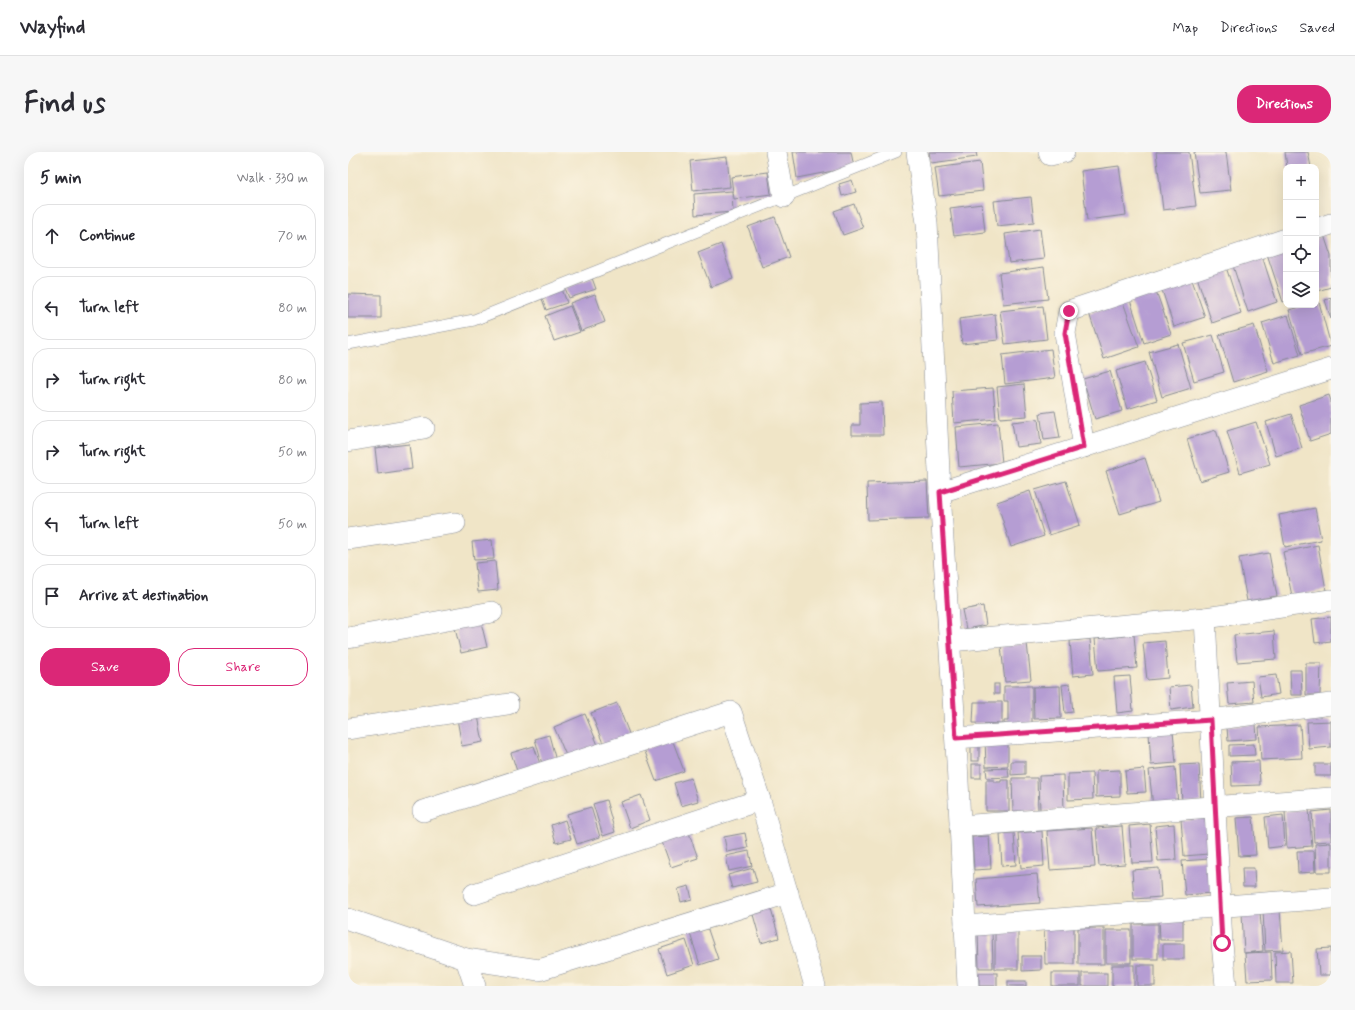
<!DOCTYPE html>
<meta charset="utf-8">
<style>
:root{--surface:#fff;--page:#f7f7f7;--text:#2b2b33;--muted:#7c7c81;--line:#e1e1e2;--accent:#db2777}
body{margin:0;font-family:Mynerve,sans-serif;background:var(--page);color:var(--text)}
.controls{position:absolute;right:12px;top:12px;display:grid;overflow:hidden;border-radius:8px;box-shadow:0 4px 16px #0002}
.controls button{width:36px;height:36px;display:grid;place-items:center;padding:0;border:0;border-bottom:1px solid var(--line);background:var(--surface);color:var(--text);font:20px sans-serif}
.stop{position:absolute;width:12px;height:12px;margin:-9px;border:3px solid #db2777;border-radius:50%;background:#fff}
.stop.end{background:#db2777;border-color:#fff;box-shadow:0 1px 4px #0008}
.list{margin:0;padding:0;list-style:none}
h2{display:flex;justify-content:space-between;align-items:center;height:52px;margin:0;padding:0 16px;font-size:17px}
h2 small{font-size:13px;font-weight:400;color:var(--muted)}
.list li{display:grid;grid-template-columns:26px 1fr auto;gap:12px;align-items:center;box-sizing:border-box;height:64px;margin:0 8px 8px;padding:0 8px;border:1px solid var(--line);border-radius:16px}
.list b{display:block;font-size:15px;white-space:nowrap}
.list em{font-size:13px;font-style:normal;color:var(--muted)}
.actions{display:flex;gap:8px;padding:12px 16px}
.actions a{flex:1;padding:9px 0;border:1px solid var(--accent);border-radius:16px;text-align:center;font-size:14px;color:var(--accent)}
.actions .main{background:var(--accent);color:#fff}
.icon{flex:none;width:22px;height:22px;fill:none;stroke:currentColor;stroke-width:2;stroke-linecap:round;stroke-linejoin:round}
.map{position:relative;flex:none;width:983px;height:834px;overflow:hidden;border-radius:16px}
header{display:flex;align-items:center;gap:24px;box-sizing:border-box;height:56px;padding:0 20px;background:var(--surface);border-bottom:1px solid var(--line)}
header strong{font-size:19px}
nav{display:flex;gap:22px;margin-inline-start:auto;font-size:14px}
.intro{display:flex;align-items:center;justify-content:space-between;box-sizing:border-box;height:96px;padding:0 24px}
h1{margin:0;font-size:28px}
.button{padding:10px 18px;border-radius:16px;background:var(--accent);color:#fff;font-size:14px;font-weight:700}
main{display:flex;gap:24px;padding:0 24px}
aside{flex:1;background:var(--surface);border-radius:16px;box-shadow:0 4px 16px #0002}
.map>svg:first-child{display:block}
</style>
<header>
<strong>Wayfind</strong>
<nav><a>Map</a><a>Directions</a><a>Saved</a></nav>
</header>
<div class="intro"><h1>Find us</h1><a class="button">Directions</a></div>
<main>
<aside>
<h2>5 min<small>Walk · 330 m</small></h2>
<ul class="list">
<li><svg class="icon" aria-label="ahead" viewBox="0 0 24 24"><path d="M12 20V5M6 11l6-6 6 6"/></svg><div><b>Continue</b></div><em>70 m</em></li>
<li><svg class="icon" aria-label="left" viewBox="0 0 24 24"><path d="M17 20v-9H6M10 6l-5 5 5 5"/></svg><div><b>Turn left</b></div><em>80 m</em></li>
<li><svg class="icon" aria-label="right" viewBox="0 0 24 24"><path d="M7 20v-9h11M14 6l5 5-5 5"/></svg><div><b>Turn right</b></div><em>80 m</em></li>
<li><svg class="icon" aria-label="right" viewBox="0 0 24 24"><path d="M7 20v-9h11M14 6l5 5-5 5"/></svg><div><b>Turn right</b></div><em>50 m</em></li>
<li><svg class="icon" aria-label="left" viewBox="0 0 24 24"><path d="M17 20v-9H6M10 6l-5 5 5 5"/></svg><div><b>Turn left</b></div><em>50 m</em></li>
<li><svg class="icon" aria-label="arrive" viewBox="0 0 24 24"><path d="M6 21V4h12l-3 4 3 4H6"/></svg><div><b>Arrive at destination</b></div></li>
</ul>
<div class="actions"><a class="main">Save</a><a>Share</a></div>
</aside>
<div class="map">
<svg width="983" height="834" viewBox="0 0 983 834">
<rect width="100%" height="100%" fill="#fcf5e5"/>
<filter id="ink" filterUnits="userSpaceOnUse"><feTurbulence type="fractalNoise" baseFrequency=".025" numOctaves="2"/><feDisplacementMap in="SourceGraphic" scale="8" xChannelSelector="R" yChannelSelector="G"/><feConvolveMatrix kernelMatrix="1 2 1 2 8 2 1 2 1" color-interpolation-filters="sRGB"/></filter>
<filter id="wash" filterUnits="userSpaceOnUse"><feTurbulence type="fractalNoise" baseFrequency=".012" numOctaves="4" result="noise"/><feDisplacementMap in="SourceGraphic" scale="16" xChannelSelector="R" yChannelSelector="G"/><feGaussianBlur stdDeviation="0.9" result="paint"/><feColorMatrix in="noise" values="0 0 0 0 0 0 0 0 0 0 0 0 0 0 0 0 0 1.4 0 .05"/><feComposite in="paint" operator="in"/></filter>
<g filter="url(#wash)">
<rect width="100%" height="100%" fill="#f0e5c7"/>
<g id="blocks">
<g fill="#b59dd3">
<polygon points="445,0 503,0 506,15 449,26"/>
<polygon points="581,0 628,0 629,5 583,11"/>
<polygon points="808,0 841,0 848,54 815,58"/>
<polygon points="846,0 878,0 883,38 852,41"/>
<polygon points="937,0 960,0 963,15 939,15"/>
<polygon points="379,5 382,35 345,39 342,9"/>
<polygon points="632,10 635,39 591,44 587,16"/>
<polygon points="771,14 778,63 739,68 733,19"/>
<polygon points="420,20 423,42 386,47 383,25"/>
<polygon points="504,28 508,40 494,44 491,32"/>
<polygon points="384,39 385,60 347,63 346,42"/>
<polygon points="683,45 686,70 649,74 646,49"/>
<polygon points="506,52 515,76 495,83 486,59"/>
<polygon points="634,52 637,80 606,84 602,56"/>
<polygon points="427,65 441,105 414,115 400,75"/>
<polygon points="692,77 696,107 661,111 657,82"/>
<polygon points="976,83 983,104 983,135 969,139 968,86"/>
<polygon points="373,92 385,127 363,135 350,101"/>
<polygon points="938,96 938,149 935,150 919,102"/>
<polygon points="914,104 929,150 900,160 885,114"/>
<polygon points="696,115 700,147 655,152 651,121"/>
<polygon points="878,115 893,161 864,171 849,125"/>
<polygon points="843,125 857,165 826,175 813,135"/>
<polygon points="244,126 248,137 221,146 217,136"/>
<polygon points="214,137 219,151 198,158 193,144"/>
<polygon points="808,139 823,182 796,191 782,148"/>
<polygon points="0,142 33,143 33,166 0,166"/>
<polygon points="247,142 257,170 233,179 222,151"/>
<polygon points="983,146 983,167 977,148"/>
<polygon points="775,150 791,195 756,207 741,161"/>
<polygon points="968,150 971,150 983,194 954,202 941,158 960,153 968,153"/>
<polygon points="222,154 232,180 206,189 197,164"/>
<polygon points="695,154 699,187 657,192 652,159"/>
<polygon points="647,162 650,188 614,192 611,167"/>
<polygon points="940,163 952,203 926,211 914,171"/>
<polygon points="906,173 920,219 885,230 871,183"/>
<polygon points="865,183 876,220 846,229 835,191"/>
<polygon points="830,192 843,236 814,245 801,200"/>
<polygon points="703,197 707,226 657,232 654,203"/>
<polygon points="797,210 809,248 779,257 768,219"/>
<polygon points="762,219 774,259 747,267 735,227"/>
<polygon points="676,232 679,264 652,266 649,235"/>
<polygon points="645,236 648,267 606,271 604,239"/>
<polygon points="981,243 983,249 983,282 962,289 951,253"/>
<polygon points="534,250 535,283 504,283 504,273 512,273 512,251"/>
<polygon points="707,259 712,286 696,288 692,261"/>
<polygon points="943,262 954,296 928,304 918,270"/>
<polygon points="690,267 693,292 668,295 664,270"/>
<polygon points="908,270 922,312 892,321 879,279"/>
<polygon points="650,271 654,311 611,315 608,275"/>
<polygon points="868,278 881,320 852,329 839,287"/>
<polygon points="61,292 64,317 30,322 27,296"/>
<polygon points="797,306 811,350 772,362 758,319"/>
<polygon points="579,329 581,366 520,368 519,331"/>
<polygon points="718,329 732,373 701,383 687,338"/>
<polygon points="682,339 696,384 663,395 649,350"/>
<polygon points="967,356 973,388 937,395 931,363"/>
<polygon points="144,388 146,407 126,408 124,390"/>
<polygon points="970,393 978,438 944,444 935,400"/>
<polygon points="921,401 929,444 899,449 891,406"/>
<polygon points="147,409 150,438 130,440 127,411"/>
<polygon points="635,454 638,473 618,477 614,458"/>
<polygon points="983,465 983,489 967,491 964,467"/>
<polygon points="132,466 139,495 113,501 106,472"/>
<polygon points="926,479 928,507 889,510 886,483"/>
<polygon points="786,483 789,516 750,519 747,487"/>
<polygon points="742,487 745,522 725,524 722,489"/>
<polygon points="817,489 820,526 799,528 795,491"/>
<polygon points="679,491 683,528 657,530 653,494"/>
<polygon points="958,511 973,511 972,543 958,543"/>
<polygon points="942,518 953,518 954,543 943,543"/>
<polygon points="928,523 931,542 913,545 910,525"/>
<polygon points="782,524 785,559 769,561 766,525"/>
<polygon points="904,529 906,550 881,552 879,531"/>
<rect x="646" y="532" width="5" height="10"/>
<polygon points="722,532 725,560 717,561 714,533"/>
<polygon points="843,533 845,555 823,558 821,535"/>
<polygon points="656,534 684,534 684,572 656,572 656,569 660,569 660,549 656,549"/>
<polygon points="712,534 713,566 686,567 685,535"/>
<polygon points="626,550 654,550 654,572 625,571"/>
<polygon points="269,551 282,584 256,594 243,561"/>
<polygon points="237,562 250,593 219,606 206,575"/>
<polygon points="130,564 135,590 114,594 109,567"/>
<polygon points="983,569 983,595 961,597 959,570"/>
<polygon points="908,572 909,587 880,589 879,575"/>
<polygon points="952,573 954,606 913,608 911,575"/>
<polygon points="825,579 828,611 803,613 801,581"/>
<polygon points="201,583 208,609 194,612 187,587"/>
<polygon points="324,587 336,619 308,629 296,597"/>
<polygon points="637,587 660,587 660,614 638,615"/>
<rect x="623" y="591" width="8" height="18"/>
<polygon points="906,592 907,603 881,604 881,593"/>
<polygon points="186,594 192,612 169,619 163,601"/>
<polygon points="663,609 677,609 677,622 663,623"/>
<polygon points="911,609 912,633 884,634 883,610"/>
<rect x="624" y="612" width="9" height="14"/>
<polygon points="851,612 853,650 834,651 832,613"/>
<rect x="967" y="612" width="16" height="12"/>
<polygon points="827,615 830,652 805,655 801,618"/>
<polygon points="660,616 661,625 639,626 638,617"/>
<polygon points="796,617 798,640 779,641 777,619"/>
<polygon points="772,618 772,644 748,645 748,619"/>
<polygon points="744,621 745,647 720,648 720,622"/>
<polygon points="715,623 716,658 692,659 691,624"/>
<polygon points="343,626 350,649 333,654 326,631"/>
<polygon points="664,626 689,626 690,659 665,659"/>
<polygon points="638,628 646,628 646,630 653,630 653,628 661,628 661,659 638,659"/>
<polygon points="293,643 302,668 282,676 273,650"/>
<polygon points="258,648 267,680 255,684 245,652"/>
<polygon points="243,655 252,685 229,692 219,662"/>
<polygon points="961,657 964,694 939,696 937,659"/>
<polygon points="983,658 983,689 966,690 964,660"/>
<polygon points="935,663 937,694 920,696 917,665"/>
<polygon points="905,665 908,703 891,704 888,666"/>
<polygon points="857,666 860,702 836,704 833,668"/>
<polygon points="217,668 223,687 208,691 203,673"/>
<polygon points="802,672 805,710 784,711 781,674"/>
<polygon points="826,672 828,708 810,709 807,674"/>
<polygon points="774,674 777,712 751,714 748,676"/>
<polygon points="744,676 747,715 702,718 699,679"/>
<polygon points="694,679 696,714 673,716 670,681"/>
<polygon points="341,681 350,706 323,715 314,690"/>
<polygon points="397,681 400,696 379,700 376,685"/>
<polygon points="666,681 668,713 654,714 652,682"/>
<polygon points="641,684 643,717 626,718 624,685"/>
<polygon points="983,691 983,720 968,720 967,692"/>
<polygon points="401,699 404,714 381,719 378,704"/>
<polygon points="949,699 966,699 967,720 950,721"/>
<polygon points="861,707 864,741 837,743 834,709"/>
<polygon points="405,716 409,730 384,736 380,723"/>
<polygon points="811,716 813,745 786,747 784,718"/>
<polygon points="894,716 906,716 907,735 895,735"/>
<polygon points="689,722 692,751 630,755 628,727"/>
<polygon points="341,734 344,747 333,750 330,737"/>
<polygon points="420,747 431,786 413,791 402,752"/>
<polygon points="932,758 935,798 917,799 915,759"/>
<polygon points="912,759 915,799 896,801 894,760"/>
<polygon points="835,765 835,788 812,788 811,766"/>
<polygon points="356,766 370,807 352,813 339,772"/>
<rect x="785" y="772" width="25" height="35"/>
<polygon points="696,773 726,773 726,812 697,812"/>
<rect x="730" y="776" width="26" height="36"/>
<polygon points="630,777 644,777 645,816 631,816"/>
<rect x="647" y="777" width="23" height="40"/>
<rect x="758" y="778" width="25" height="33"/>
<polygon points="338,788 346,813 319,822 311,797"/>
<rect x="815" y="792" width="21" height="15"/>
<polygon points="983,796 983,823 971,823 969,797"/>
<polygon points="943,799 945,831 928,831 927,800"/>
<polygon points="923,800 924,828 899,829 897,801"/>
<polygon points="674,804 693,804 693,818 674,819"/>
<rect x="764" y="813" width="22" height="21"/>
<rect x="789" y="813" width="18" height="21"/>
<rect x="631" y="821" width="18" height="13"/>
<rect x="704" y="821" width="28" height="13"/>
<rect x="734" y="821" width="25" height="13"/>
<rect x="660" y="829" width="18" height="5"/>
</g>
</g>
</g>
<g filter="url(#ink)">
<use href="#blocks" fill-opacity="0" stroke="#868a92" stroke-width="1"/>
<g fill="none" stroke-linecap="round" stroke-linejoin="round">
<defs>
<polyline id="service" points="0,192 126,168 548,0"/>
<g id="minor">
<polyline points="428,0 436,45"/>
<polyline points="569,0 579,71 592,340 609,609 620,834"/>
<polyline points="701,0 702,3 716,0"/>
<polyline points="968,77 983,72"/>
<polyline points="0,289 76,276"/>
<polyline points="736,295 717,181 721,159 938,87"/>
<polyline points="592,340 983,217"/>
<polyline points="0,387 107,371"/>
<polyline points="857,466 874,791 878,834"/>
<polyline points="0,486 144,460"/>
<polyline points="602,489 857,466 983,448"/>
<polyline points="0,577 160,552"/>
<polyline points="608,586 863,568 983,552"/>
<polyline points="75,659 383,560 412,648 467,834"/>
<polyline points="612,674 983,646"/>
<polyline points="126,742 412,648"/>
<polyline points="0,767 118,807 191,818 440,741"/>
<polyline points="617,774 983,746"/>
<polyline points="118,807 127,834"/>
</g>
</defs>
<use href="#service" stroke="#868a92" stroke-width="12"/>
<use href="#minor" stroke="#868a92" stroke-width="22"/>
<use href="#service" stroke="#fff" stroke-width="11"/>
<use href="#minor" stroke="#fff" stroke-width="21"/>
</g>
</g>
<g fill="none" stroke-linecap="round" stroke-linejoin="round" filter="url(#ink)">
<polyline stroke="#db2777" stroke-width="5" points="721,159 717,181 736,295 592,340 608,586 863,568 874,791"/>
</g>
</svg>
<div class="controls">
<button>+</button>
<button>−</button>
<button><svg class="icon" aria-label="locate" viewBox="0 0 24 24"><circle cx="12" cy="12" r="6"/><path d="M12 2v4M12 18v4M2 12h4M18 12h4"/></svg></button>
<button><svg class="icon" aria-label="layers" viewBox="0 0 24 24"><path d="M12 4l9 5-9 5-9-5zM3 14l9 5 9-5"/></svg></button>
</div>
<div class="stop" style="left:874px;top:791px"></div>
<div class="stop end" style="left:721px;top:159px"></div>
</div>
</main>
